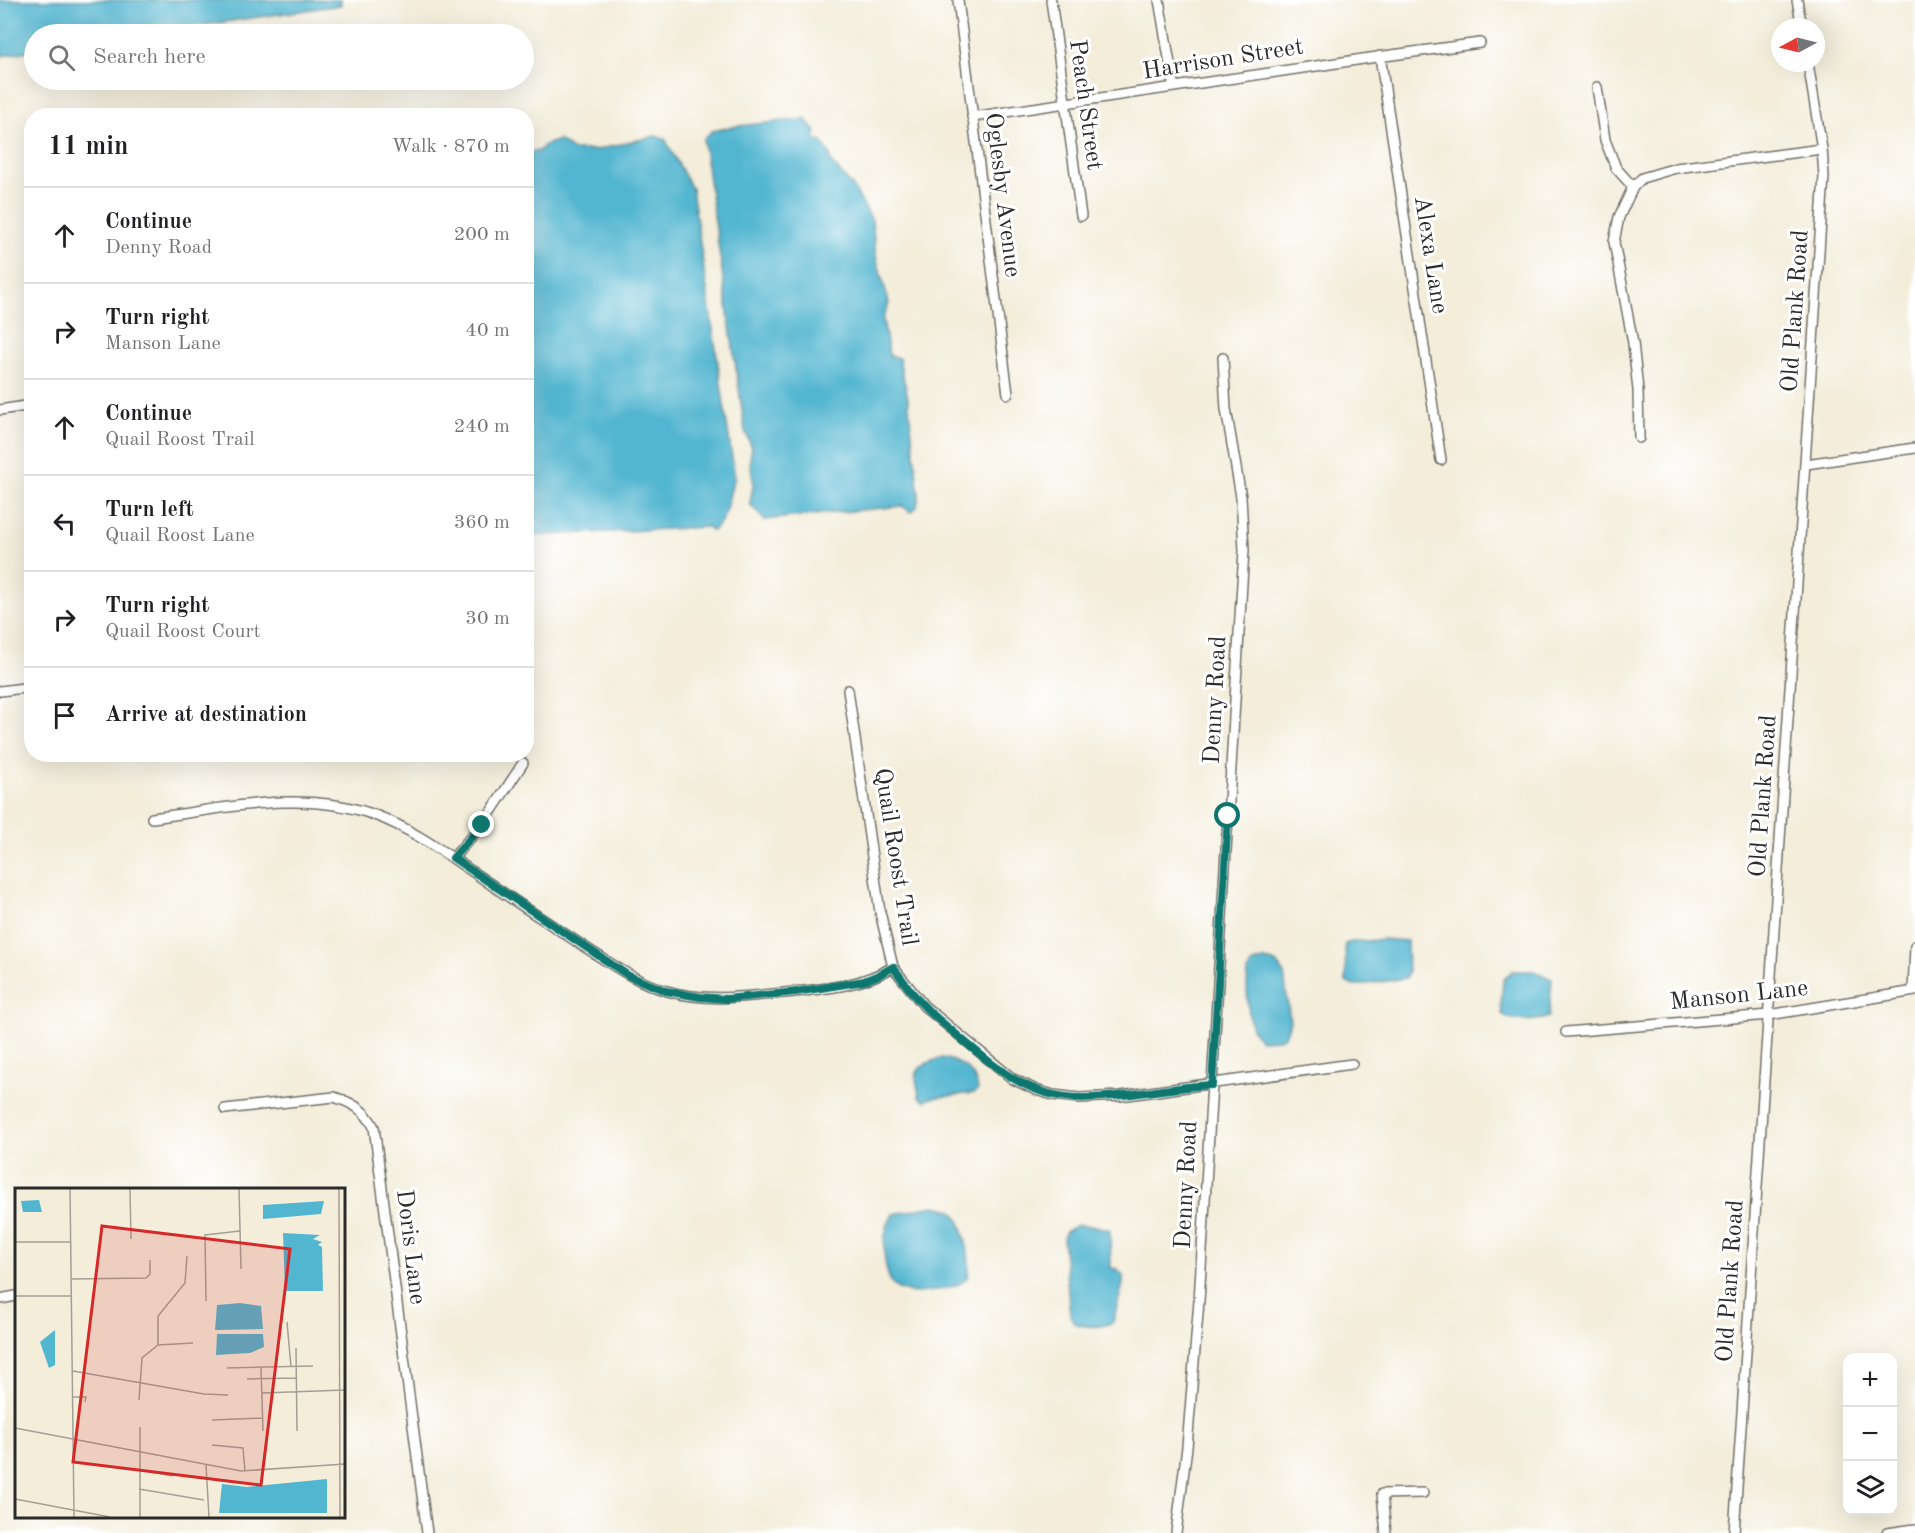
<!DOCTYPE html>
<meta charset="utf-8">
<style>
:root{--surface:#fff;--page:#f6f6f6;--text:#202124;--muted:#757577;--line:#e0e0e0}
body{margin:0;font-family:"Old Standard TT",serif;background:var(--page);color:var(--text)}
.controls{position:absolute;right:18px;bottom:18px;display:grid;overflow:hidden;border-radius:12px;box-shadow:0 6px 24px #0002}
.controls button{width:54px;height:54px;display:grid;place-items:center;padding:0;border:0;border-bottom:2px solid var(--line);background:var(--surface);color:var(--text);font:30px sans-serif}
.compass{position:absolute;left:1771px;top:18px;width:54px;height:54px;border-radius:50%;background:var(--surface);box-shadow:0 6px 24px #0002;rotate:263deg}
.stop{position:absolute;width:18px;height:18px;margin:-14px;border:4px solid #0f766e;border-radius:50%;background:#fff}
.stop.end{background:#0f766e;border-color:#fff;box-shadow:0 2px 6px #0008}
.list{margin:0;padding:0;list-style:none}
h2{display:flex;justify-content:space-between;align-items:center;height:78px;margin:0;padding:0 24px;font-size:26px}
h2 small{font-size:20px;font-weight:400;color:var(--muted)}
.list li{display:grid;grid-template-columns:39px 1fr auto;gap:18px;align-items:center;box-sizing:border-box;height:96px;padding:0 24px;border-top:2px solid var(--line)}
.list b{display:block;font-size:22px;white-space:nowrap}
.list p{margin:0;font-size:20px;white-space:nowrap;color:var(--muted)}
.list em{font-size:20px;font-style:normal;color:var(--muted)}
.icon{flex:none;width:33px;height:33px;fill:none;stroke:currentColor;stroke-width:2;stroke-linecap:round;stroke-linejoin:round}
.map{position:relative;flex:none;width:1915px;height:1533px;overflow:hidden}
.search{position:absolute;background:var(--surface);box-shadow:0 6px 24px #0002;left:24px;top:24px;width:510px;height:66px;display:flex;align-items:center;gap:15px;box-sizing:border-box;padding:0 21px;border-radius:33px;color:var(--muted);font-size:22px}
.panel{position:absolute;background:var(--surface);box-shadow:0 6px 24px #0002;left:24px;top:108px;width:510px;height:654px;border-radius:24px}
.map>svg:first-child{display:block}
</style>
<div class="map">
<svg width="1915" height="1533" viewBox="0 0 1915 1533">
<rect width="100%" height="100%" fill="#fff"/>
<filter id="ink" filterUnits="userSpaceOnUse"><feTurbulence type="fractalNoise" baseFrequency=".0167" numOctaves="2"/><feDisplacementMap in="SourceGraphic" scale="12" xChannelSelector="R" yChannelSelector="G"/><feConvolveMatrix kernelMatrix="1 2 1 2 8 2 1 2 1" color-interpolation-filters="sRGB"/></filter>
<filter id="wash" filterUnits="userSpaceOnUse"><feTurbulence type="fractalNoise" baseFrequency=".008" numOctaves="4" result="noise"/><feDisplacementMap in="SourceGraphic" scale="24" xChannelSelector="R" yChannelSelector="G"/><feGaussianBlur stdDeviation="1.35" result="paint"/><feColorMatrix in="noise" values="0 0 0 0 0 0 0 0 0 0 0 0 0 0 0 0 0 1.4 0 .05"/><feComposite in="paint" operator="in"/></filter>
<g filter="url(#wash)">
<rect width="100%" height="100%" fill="#f3edda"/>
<g fill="#52b6d0" stroke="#3e707e" stroke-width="1.5">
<polygon points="0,0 341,0 341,5 143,34 34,34 34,50 0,56"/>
<path d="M805,119L816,132L814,139L821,141L830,154L831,162L853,187L872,220L876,256L889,303L883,319L889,355L899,358L908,398L919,495L917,507L911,512L902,506L764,520L750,504C750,497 753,490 753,484C753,468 747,466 752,448L745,431L703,139L712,131L737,126Z"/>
<path d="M655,136L665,139L692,189L735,478C727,495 729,520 712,531L708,527L527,536V152L539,151L545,145L559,140L572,150H596Z"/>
<path d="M1383,939L1407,941L1408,973L1406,978L1353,986L1346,982L1345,944C1357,939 1370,942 1383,939Z"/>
<path d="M1264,960C1274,961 1279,964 1284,973L1290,1022L1285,1036L1279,1039L1261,1040C1256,1036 1252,1031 1251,1025C1248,1014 1244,972 1251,965C1254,961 1259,961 1264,960Z"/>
<path d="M1512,971H1534L1552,979L1549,1017C1535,1022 1513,1023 1502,1014L1501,1004L1503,980Z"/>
<path d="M942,1058C960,1061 976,1071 978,1090L974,1093L931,1098L925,1101L919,1097C919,1090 916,1084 916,1077C916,1066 933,1060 942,1058Z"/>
<path d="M934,1206C940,1207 947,1208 952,1211C965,1222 971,1262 968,1278C960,1285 953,1286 943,1289C929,1292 911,1296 897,1288C884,1280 882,1244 886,1231C887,1225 890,1220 893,1214Z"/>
<path d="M1077,1225L1095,1226L1110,1230L1111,1268L1117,1269L1123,1275V1284L1113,1322C1101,1328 1086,1327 1074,1323L1070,1315L1063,1238L1066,1231Z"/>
</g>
</g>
<g filter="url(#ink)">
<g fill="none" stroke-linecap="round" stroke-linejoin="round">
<defs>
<g id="minor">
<polyline points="958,0 1008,394"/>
<polyline points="1051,0 1081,216"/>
<polyline points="1159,0 1174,87"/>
<polyline points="1797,0 1802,27"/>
<polyline points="1380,56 1441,460"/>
<polyline points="1597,87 1605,140 1616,168 1633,187"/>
<polyline points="972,117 1370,58 1480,43"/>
<polyline points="0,410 32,405"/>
<polyline points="1639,438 1638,390 1633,343 1614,242 1619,217 1633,187 1642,178 1676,168 1822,149"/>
<polyline points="1806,464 1915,448"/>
<polyline points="848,690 880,912 893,967 924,1006 1013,1079 1036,1090 1053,1095 1079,1098 1121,1096 1352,1064"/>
<polyline points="0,691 32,687"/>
<path d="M152,818C224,809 301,789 372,814C414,829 452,858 489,883C520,905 552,925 583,946C610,963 636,982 667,991C706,1002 744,997 784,993C821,989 860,987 893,967"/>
<polyline points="453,858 485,821 523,763"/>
<polyline points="1913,991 1915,946"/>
<polyline points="1566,1032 1769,1015 1915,991"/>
<path d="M225,1109L334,1097C353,1103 365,1110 374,1127L427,1533"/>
<polyline points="0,1299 16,1296"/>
<polyline points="1176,1533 1187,1447 1199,1301 1244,550 1241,497 1226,409 1223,358"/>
<polyline points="1386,1533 1382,1494 1423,1493"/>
<polyline points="1734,1533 1824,176 1822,149 1808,63"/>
<polyline points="1887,1533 1915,1529"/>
</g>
</defs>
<use href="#minor" stroke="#716f68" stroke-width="12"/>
<use href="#minor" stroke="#fff" stroke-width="9"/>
</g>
</g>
<g fill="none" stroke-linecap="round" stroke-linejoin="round" filter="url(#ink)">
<path stroke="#0f766e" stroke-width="8" d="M482,825L453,858L629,976L666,991L700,997L726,999L796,992L864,981L879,975L893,967C903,980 912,994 924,1006C934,1017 947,1026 958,1036C996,1068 1029,1098 1081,1098C1125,1098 1168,1087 1212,1085L1228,816"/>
</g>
<g text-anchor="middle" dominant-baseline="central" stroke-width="6" stroke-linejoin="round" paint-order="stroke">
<g font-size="24" fill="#2b2b2b" stroke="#fff">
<text transform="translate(1223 60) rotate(-9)">Harrison Street</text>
<text transform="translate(1085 105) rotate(82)">Peach Street</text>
<text transform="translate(1002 195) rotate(83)">Oglesby Avenue</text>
<text transform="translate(1430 255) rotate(81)">Alexa Lane</text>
<text transform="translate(1796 311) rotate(-86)">Old Plank Road</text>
<text transform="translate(1216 700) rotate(-87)">Denny Road</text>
<text transform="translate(1764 796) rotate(-86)">Old Plank Road</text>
<text transform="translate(895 857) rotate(81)">Quail Roost Trail</text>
<text transform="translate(1739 996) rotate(-6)">Manson Lane</text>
<text transform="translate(1187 1185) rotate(-87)">Denny Road</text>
<text transform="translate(410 1247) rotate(83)">Doris Lane</text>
<text transform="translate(1731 1281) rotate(-86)">Old Plank Road</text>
</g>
</g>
<g transform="translate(15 1188)">
<rect width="330" height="330" fill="#f3edda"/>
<path d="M24,12L27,24H8L6,13ZM309,13L306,26L248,31V17ZM268,45L305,47L298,51L307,54L303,57L307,59L308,103H270ZM225,115L246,118L248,141L200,142L202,117ZM40,142V177L34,180L25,154ZM202,146H248L249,159L235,165L201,167ZM312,291V325H204L207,296L232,299Z" fill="#52b6d0"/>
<path fill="none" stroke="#a39f94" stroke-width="1.5" d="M55,1L59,329M115,1L116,51M224,1L226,81M324,1L325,329M0,54H56M56,91L131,90L135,86V72M0,108H57M191,113L190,47L225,43M272,134L276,179M143,157V128L170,95L172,68M281,160L282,243M246,179L248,243M212,180L298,178M58,183L189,206L213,207M232,191L281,190M247,205L330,202M58,209H71L70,214M124,212L127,170L143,157L178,155M197,232L248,230M0,240L226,283L330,276M197,257L228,260L230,283M191,277L194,329M125,282L158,288M124,301L189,312M0,311L95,329M125,329V239"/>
<path fill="#d62828" fill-opacity="0.15" stroke="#d62828" stroke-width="3" d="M87,38L275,61L246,297L58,274Z"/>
<rect width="330" height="330" fill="none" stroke="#2b2b2b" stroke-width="3"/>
</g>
</svg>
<div class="controls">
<button>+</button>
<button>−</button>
<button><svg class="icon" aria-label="layers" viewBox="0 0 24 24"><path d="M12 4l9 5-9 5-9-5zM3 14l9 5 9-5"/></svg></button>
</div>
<svg class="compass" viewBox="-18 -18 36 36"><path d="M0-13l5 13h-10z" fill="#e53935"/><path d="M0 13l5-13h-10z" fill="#757577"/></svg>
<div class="stop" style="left:1228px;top:816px"></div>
<div class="stop end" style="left:482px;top:825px"></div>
<div class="search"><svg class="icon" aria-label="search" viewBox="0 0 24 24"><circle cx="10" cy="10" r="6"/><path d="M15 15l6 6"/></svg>Search here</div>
<section class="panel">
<h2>11 min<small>Walk · 870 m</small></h2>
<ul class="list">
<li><svg class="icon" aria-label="ahead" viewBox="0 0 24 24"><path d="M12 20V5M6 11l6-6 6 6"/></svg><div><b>Continue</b><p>Denny Road</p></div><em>200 m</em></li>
<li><svg class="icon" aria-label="right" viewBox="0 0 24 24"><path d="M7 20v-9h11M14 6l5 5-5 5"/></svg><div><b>Turn right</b><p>Manson Lane</p></div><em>40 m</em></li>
<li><svg class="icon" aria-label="ahead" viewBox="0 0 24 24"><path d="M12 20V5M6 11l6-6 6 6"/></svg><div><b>Continue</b><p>Quail Roost Trail</p></div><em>240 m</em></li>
<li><svg class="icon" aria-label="left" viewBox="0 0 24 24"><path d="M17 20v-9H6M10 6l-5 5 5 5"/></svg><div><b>Turn left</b><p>Quail Roost Lane</p></div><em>360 m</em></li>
<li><svg class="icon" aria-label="right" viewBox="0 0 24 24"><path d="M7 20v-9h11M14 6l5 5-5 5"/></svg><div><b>Turn right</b><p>Quail Roost Court</p></div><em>30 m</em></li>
<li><svg class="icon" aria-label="arrive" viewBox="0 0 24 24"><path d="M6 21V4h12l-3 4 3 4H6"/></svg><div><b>Arrive at destination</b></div></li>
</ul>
</section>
</div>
